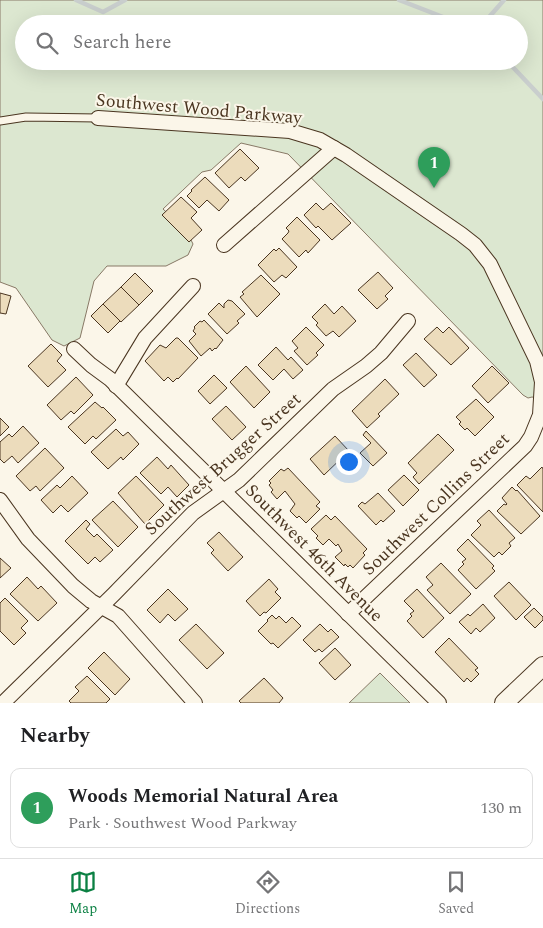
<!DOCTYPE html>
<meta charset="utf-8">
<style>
:root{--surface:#fff;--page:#f2f2f2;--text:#202124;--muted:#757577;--line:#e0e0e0;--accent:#0b8043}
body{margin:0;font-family:Spectral,serif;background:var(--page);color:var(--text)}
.you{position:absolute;left:348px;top:461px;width:18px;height:18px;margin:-12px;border:4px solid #fff;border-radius:50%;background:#1a73e8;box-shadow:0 0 0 8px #1a73e833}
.badge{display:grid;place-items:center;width:32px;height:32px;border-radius:50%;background:var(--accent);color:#fff;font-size:16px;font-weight:700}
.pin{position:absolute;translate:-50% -41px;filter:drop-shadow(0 1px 2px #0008)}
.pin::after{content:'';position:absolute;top:26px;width:18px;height:15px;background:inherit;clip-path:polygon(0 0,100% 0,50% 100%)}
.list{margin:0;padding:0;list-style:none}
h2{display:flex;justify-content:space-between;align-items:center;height:65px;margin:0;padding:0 20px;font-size:21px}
h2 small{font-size:16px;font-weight:400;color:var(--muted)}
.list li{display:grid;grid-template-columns:32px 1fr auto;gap:15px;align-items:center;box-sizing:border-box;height:80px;margin:0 10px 10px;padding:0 10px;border:1px solid var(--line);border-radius:10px}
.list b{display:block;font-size:19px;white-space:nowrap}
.list p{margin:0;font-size:16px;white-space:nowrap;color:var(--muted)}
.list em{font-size:16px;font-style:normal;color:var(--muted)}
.icon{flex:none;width:28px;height:28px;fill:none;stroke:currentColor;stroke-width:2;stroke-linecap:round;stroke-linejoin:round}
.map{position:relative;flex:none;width:543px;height:703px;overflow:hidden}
.search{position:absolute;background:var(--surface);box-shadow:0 5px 20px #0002;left:15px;right:15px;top:15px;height:55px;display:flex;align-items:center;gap:12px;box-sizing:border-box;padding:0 18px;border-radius:28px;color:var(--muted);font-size:19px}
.sheet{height:155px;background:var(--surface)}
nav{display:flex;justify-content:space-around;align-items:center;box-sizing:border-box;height:70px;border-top:1px solid var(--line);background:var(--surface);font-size:14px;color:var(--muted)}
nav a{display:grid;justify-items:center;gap:2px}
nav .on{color:var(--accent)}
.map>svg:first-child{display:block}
</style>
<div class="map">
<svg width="543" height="703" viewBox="0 0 543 703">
<rect width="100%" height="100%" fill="#fbf6e9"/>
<g fill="#dce7d0" stroke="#887966" fill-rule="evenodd">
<path d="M0,0H543V399L532,397L528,398L523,395L288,154L241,143L211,170L202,172L163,209L186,230L193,244L188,255L166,266H107L94,281L80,338L64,346L52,340L16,288L0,282ZM24,24H519V61H24Z"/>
<polygon points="380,673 410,703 349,703"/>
</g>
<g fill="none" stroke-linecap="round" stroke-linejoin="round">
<g stroke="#c9cecd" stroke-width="4.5">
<polyline points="76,0 103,12 125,0"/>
<polyline points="399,0 461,24"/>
<polyline points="483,24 504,0"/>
<polyline points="507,61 543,99"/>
</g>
</g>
<g fill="#ecdcbc" stroke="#4a3520">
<polygon points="240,149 259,168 245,181 241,177 229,188 215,173"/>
<polygon points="205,177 229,200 219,211 207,200 199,208 187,196 192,191 191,190"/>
<polygon points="181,197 197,212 191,218 202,230 189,242 162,215"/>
<polygon points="316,203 323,210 331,203 351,223 332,240 318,226 316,228 304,215"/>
<polygon points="297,217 320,240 308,253 306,250 299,257 282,239 288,233 289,231 286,228"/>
<polygon points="279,248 297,267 286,278 282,275 274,282 258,265 274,249 276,251"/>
<polygon points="378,272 393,288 385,296 388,299 377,309 358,290"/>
<polygon points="135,273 153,291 139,305 121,287"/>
<polygon points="261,275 280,294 257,317 240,297 244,294 242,292"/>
<polygon points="121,287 139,305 121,322 103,304"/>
<polygon points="0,293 11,296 6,314 0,313"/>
<polygon points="228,300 232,301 245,314 237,321 239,323 227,334 208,314 219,303 224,308 224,304"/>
<polygon points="103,304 120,321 108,333 91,316"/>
<polygon points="325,304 334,314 342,306 356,321 339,337 333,331 326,336 316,325 318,323 312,317"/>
<polygon points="204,320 223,340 216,349 215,348 212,351 210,348 201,356 189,341 196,334 193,331 195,328 194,327 200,321 202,322"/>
<polygon points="306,327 324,345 316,353 318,355 307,365 294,351 298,348 292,341"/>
<polygon points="437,327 443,333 449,327 469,348 451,365 424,339"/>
<polygon points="176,338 178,338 198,358 178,379 177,378 173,382 168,377 164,381 145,361 160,345 166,348"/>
<polygon points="51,344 62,355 57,361 66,370 48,387 28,366"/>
<polygon points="276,347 288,360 291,357 303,370 293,379 284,369 273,380 258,365"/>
<polygon points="416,353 437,375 424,387 403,365"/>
<polygon points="246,366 270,392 254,408 230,382"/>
<polygon points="492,366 509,383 488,403 472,386"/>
<polygon points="214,375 227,388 210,404 198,391"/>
<polygon points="76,377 93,395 74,414 71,411 61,420 47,405"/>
<polygon points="385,379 399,394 378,414 380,416 367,428 352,411"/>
<polygon points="476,399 494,417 475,436 467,428 465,430 459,424 461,422 456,417"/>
<polygon points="95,402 102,408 103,407 116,420 96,439 93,436 85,444 68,427"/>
<polygon points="226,406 246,427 232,440 212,419"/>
<polygon points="0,418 9,427 0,436"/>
<polygon points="23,426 39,443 18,463 12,456 4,463 0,459 0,442 9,434 12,437"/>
<polygon points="116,429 123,436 128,432 139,444 123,460 121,457 108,469 91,452"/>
<polygon points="366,431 387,453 373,466 360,453 371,443 363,435"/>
<polygon points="438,434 454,450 419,484 413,477 417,473 408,463"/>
<polygon points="335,436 349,451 324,475 310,459"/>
<polygon points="45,448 64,468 40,491 36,486 30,491 16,476"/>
<polygon points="157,457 168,469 171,465 189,485 177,497 168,487 161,494 140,473"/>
<polygon points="542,467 543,469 543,512 517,485 526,476 530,479"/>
<polygon points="288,468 320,502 316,506 320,509 306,523 299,516 297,518 290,511 295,504 285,491 277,499 271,492 273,490 269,485 271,483 269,481 281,469 284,471"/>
<polygon points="404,475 419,490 403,506 388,490"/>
<polygon points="72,476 88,493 68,512 61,505 53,513 41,500 57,485 60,488"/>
<polygon points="136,476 164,505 145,524 118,493"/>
<polygon points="512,487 516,491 517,490 540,516 521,534 497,511 504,504 506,505 507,504 502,498"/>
<polygon points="378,493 395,511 383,522 381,520 376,525 358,506 362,502 365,504"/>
<polygon points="113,501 138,527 118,547 92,520"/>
<polygon points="489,510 515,538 509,543 511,546 502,555 499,552 494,557 471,535 481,525 477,521"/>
<polygon points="326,515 331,520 335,516 367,549 363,553 365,555 353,568 350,565 348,567 345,564 344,566 335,557 342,551 338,544 336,546 329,539 323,545 316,538 318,536 311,529"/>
<polygon points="86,520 90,524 86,529 94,537 97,534 113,550 100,562 95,557 88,564 65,541"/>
<polygon points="219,532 243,557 228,571 211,553 214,550 207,543"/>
<polygon points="468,539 494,566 492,568 495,571 476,589 458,570 464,564 462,562 466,559 457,550"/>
<polygon points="0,558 11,568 0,578"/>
<polygon points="441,563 471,594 450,614 427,590 433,585 426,577"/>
<polygon points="27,577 38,589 41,586 57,603 38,621 10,594"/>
<polygon points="269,579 278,589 275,592 281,598 266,613 264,612 260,616 246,601"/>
<polygon points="509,582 531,605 516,620 494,596"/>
<polygon points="168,589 188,609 175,621 168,614 160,623 147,610"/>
<polygon points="417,589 444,618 423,638 407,621 412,616 410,614 414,611 404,601"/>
<polygon points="5,598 28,621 21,628 26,633 14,645 0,631 0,603"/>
<polygon points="483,604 495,618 480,632 476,628 471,634 459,622 468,614 470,616"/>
<polygon points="534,608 543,617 543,620 535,628 524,617"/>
<polygon points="272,615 276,619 279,616 286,623 292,617 301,626 278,648 273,643 271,644 258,631 268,621 267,620"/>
<polygon points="196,624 224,653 207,669 179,640"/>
<polygon points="320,624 328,632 331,629 339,637 322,652 319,649 315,652 303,640"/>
<polygon points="449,638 478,668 475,670 479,674 471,682 467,678 464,682 435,652"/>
<polygon points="335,648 351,665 335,680 319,663"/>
<polygon points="104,652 130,679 115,695 88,668"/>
<polygon points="87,676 110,699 106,703 71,703 69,701 79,691 75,687"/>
<polygon points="264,678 283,698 279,703 241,703 239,701"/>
</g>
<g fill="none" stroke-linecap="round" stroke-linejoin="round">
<defs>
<polyline id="service" points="0,121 26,117 98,118"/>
<g id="minor">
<polyline points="98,118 290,131 320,140 346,155 461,234 475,245 490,264 537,361 542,382 540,415 531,437 525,446 348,614"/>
<polyline points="224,245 334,148"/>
<polyline points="74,349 91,365 110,379 439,703"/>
<polyline points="116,386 145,338 193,286"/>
<polyline points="0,500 28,539 73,586 91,601 118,616 195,703"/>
<polyline points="3,703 114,594 193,513 239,480 333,389 366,366 381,353 408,321"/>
</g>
<polyline id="tertiary" points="504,703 543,666"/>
</defs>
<use href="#service" stroke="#4a3520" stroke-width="9"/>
<use href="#minor" stroke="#4a3520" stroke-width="16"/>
<use href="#tertiary" stroke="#4a3520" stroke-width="20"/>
<use href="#service" stroke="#fbf6e9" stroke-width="7"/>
<use href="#minor" stroke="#fbf6e9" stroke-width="14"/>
<use href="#tertiary" stroke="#fbf6e9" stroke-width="18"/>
</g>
<g text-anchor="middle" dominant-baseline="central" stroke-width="4" stroke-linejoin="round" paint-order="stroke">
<g font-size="18" fill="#4a3520" stroke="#fbf6e9">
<text transform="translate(199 109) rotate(5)">Southwest Wood Parkway</text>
<text transform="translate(223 464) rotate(-42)">Southwest Brugger Street</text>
<text transform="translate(436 504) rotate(-44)">Southwest Collins Street</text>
<text transform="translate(314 553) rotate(45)">Southwest 46th Avenue</text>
</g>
</g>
</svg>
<div class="you"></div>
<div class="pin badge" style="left:434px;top:188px;background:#2e9e5b">1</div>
<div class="search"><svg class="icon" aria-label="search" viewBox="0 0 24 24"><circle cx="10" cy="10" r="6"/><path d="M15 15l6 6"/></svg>Search here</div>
</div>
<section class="sheet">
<h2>Nearby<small></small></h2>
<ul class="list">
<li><span class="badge" style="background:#2e9e5b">1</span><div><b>Woods Memorial Natural Area</b><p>Park · Southwest Wood Parkway</p></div><em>130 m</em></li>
</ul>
</section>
<nav>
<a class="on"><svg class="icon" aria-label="map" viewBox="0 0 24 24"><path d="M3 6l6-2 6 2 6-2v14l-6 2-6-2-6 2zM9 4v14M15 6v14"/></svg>Map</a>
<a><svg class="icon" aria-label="directions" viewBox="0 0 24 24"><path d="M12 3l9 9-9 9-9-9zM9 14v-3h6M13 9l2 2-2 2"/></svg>Directions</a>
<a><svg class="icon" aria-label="saved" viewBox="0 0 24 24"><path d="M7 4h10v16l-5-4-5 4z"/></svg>Saved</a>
</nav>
